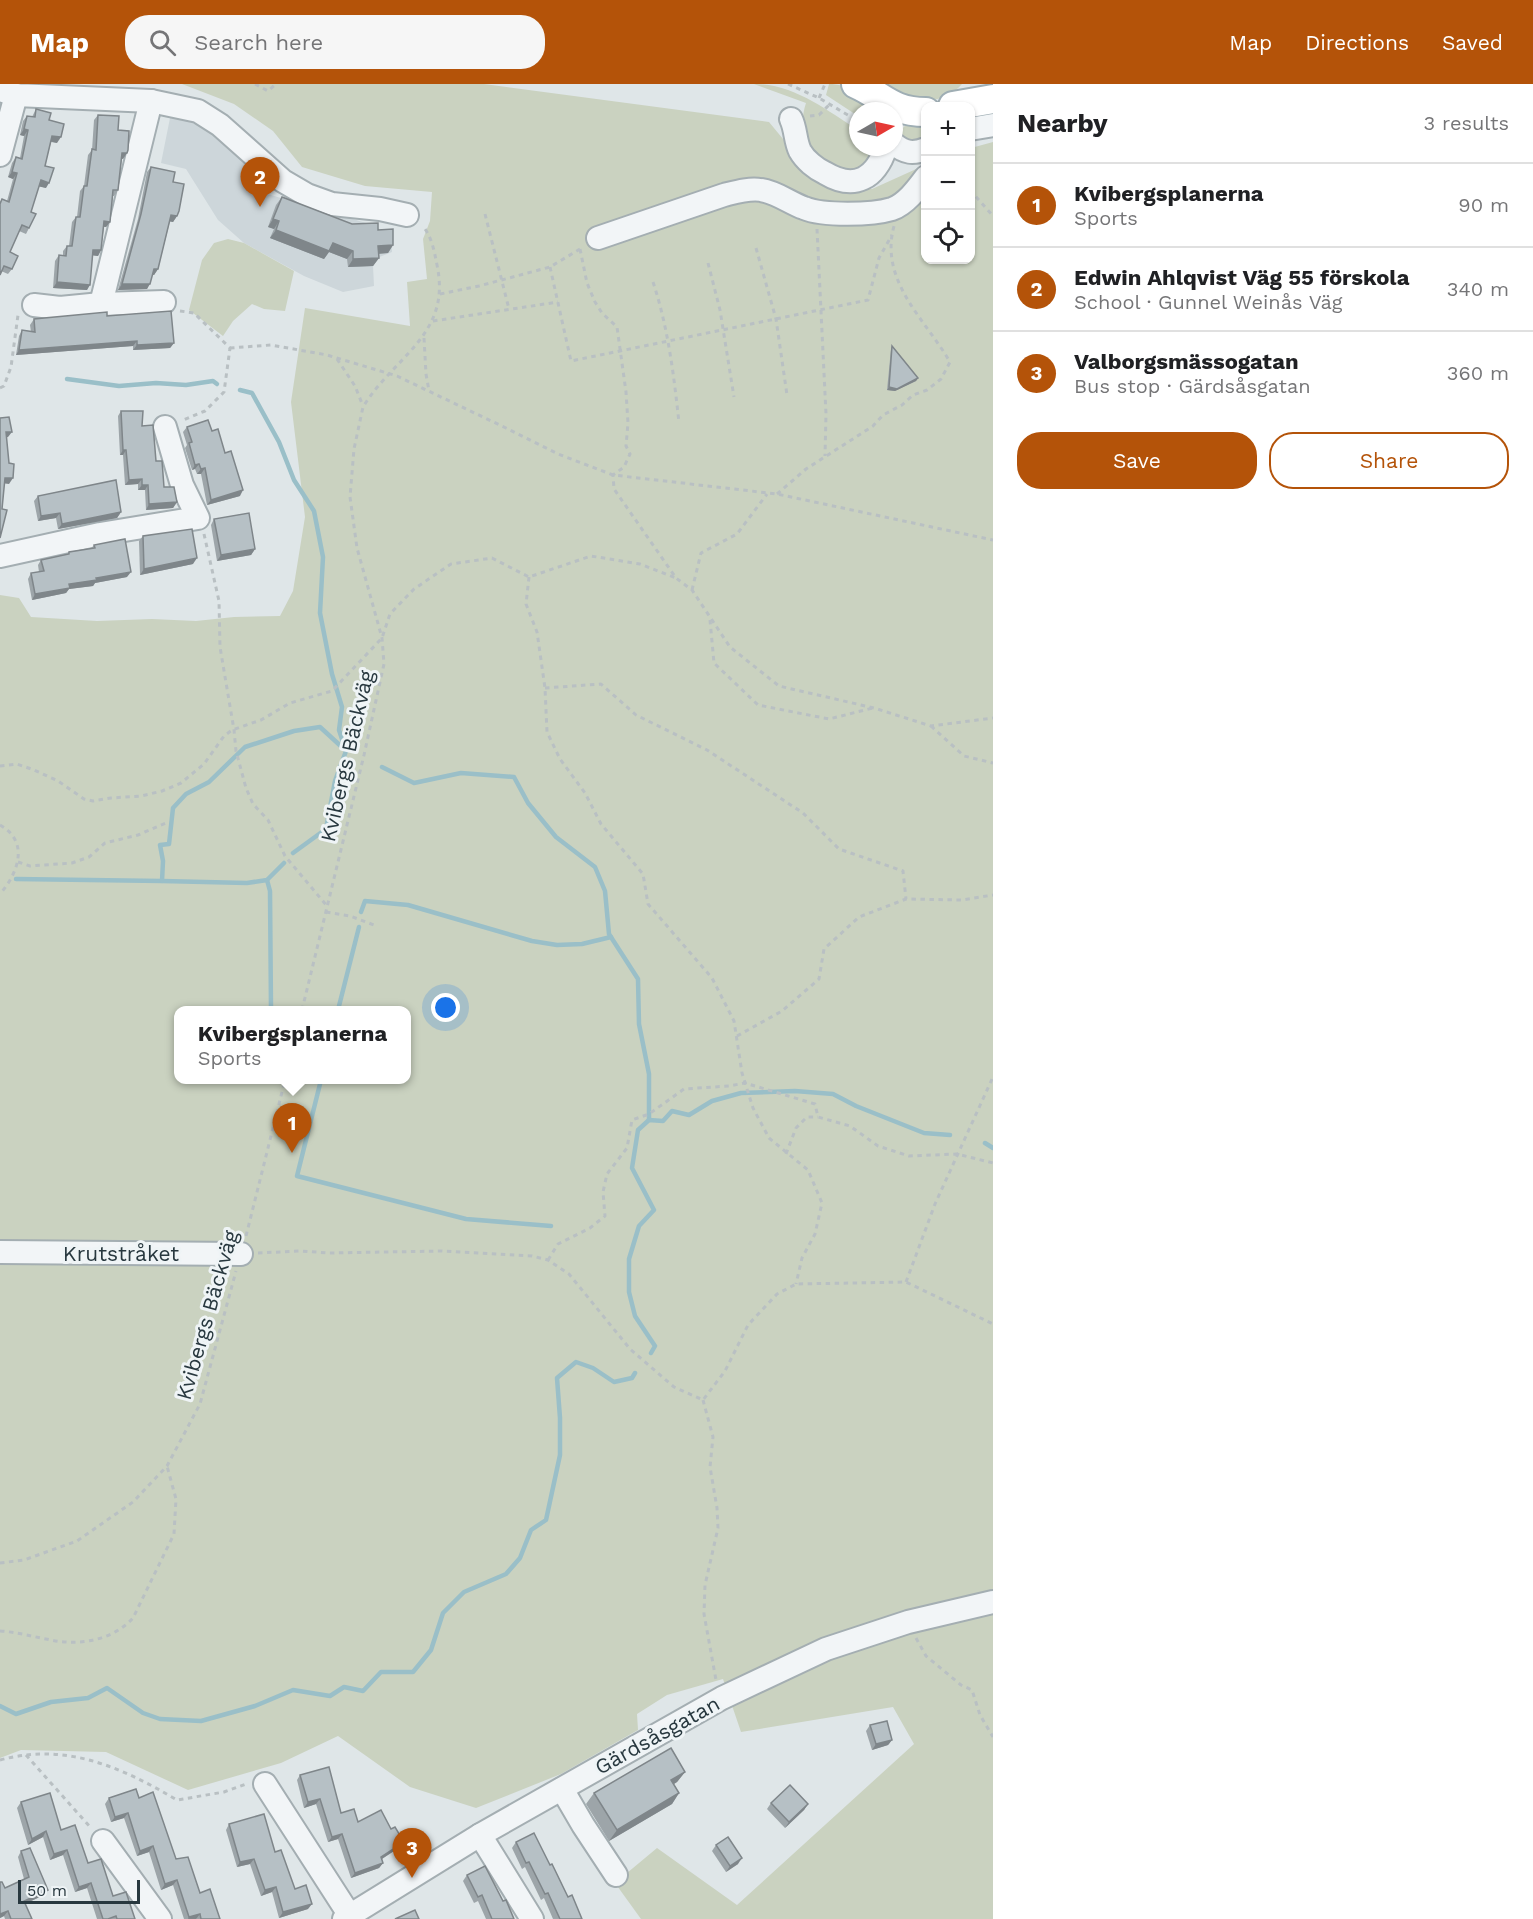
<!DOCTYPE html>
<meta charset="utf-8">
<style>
:root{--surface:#fff;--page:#f6f6f6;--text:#202124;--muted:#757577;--line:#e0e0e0;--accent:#b45309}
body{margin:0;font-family:"Work Sans",sans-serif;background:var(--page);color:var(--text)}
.controls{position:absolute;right:18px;top:18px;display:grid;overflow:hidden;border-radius:12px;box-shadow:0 2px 4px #0004}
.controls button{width:54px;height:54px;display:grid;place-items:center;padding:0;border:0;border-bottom:2px solid var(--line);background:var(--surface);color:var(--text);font:30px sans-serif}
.compass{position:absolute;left:849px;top:18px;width:54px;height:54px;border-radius:50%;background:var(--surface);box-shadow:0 2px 4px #0004;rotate:81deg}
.scale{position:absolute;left:18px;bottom:15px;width:122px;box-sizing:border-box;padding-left:6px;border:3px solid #28383f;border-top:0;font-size:16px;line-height:21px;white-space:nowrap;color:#28383f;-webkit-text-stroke:4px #eff4f6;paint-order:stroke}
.you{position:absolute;left:446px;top:924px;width:21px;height:21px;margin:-15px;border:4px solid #fff;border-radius:50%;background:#1a73e8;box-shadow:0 0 0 9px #1a73e833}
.badge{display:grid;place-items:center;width:39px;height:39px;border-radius:50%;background:var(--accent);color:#fff;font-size:20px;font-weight:700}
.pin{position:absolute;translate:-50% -50px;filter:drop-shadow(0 2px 3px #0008)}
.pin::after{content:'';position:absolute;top:32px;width:21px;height:18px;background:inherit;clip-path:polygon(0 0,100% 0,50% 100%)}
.popup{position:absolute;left:174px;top:922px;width:237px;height:78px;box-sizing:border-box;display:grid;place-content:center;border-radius:12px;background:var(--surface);filter:drop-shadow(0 2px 4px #0005);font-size:20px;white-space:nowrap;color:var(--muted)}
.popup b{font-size:22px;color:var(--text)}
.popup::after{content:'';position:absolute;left:50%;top:100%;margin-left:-12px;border:12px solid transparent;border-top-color:var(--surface)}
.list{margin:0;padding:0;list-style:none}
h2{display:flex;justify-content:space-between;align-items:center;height:78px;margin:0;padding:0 24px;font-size:26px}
h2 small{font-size:20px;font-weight:400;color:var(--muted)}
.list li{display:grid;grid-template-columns:39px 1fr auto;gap:18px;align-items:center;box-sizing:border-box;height:84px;padding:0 24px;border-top:2px solid var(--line)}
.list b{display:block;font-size:22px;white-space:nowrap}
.list p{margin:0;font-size:20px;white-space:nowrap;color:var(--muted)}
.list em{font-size:20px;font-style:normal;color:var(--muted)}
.actions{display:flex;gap:12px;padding:18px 24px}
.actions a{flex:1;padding:14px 0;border:2px solid var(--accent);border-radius:24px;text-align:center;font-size:21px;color:var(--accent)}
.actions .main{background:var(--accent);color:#fff}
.icon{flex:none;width:33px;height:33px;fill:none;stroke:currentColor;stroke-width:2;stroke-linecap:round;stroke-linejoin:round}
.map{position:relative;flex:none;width:993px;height:1835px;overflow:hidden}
header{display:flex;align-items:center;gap:36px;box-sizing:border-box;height:84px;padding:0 30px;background:var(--accent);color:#fff}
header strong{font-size:28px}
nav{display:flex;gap:33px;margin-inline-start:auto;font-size:21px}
.search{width:420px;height:54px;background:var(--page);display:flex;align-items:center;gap:15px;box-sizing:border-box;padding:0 21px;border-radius:24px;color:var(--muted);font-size:22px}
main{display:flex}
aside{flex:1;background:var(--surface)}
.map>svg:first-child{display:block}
</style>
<header>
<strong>Map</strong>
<div class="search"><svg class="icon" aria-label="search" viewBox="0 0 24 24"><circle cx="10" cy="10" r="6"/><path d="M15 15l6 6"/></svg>Search here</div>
<nav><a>Map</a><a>Directions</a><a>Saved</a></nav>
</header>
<main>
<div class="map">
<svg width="993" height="1835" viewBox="0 0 993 1835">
<rect width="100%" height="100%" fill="#dfe6e8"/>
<polygon fill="#cdd6da" points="171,29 194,35 225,57 268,100 264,109 373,141 391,152 392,168 377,174 373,182 374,202 343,208 304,192 244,159 218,136 186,85 161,79"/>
<g fill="#cad2c0" fill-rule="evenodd">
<path d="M182,0H484L769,38L802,78L830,100L872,105L925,81L926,176H970L971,64L993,58V1835H641L615,1799L657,1764L737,1821L914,1660L893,1623L741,1648L723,1595L667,1611L637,1630L638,1646L561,1690L476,1724L410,1703L338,1652L281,1679L188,1706L106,1668L21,1666L0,1674V511L19,514L31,533L97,537L152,535L196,537L234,533L280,532L293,507L305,433L291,318L305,224L410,242L407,198L427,195L423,155L430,137L432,108L365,102L302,83L273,47L234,20ZM178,926H406V996H178Z"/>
<path d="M754,0C794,0 826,26 858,46V63H873C871,114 785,82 806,19Z"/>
<path d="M829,0C847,0 863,10 871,27H858V32L826,11Z"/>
<path d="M875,0H962C949,16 925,20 905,15C895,12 884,5 875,0Z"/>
<path d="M912,40H925V56L920,58L900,55C900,45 903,41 912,40Z"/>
<polygon points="228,155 244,159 294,187 285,227 264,225 252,220 233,237 223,252 189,226 202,176 214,159"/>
</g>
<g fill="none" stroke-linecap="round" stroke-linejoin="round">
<g stroke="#9abfc8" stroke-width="4.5">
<polyline points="67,295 119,302 156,299 186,301 213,297 217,300"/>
<polyline points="240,306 252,309 279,358 294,396 314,427 323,473 320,529 332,590 342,623 339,646 346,667 335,697 326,745 293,769"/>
<polyline points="382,683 414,699 461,689 514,693 528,719 556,753 595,783 605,807 609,850 638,895 639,940 649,990 649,1036"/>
<polyline points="16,795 162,797 163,777 160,761 169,760 173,724 186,710 209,698 245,663 294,647 320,643 344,665"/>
<polyline points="267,796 270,807 271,926"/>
<polyline points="162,797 247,799 267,796 284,779"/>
<polyline points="361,828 365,817 408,821 532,857 557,861 582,860 611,853"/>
<polyline points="338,926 359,843"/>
<polyline points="321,996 297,1092 466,1135 551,1142"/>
<polyline points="985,1059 993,1064"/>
<polyline points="651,1269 655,1262 635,1232 629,1208 629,1175 639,1142 654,1126 632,1084 638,1046 649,1036 663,1037 672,1027 689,1031 712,1017 741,1009 795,1007 833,1010 856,1022 924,1049 950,1051"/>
<polyline points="0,1622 16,1630 51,1618 88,1614 107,1604 143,1629 160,1635 201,1637 255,1622 293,1606 330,1612 344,1603 363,1607 381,1588 413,1588 431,1566 443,1529 464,1508 506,1490 520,1474 531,1446 546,1436 560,1371 560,1334 557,1294 576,1278 593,1284 614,1298 632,1294 635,1289"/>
</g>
<defs>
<g id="minor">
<polyline points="0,6 16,11 151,17"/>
<path d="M791,35C796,45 795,57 800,67C805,76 816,85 825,89C855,107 876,94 886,63"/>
<polyline points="970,45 993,41"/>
<path d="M894,60C905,69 913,70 926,65"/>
<polyline points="0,71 16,11"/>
<path d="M598,154L724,111C736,108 749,104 761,106C776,108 790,119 804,124C823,132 872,131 892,125C906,120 917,105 926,93"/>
<polyline points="101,220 151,17 198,27 220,41 283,97 307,111 332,120 380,125 407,131"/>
<polyline points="34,221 60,224 101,220 164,218"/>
<polyline points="0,472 100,450 198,434 182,401 165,343"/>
<polyline points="0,1168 241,1170"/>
<polyline points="265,1700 352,1835"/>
<polyline points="562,1705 583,1741 616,1791"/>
<polyline points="480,1751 532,1835"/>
<polyline points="103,1757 160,1835"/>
<polyline points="344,1835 480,1751 722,1614 826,1565 908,1538 993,1518"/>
</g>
<g id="major">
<path d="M856,0C883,12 891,28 926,28"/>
<polyline points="953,22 993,15"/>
</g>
</defs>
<use href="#minor" stroke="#a4aeb2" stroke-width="26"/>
<use href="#major" stroke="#9faeb4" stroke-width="32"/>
<g stroke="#b9c0c3" stroke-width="3" stroke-dasharray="4.5 4.5" stroke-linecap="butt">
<polyline points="255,0 268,7 276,0"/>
<polyline points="788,0 819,14 858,37"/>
<polyline points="819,14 825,0"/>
<polyline points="810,32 819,31 830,20"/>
<polyline points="970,106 993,132"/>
<polyline points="485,130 509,225"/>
<polyline points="817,145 826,330 825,372"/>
<polyline points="756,164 776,235 787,311"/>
<polyline points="580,165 587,199 595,218 602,229 617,243 626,308 628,339 626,362 630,370 624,383 613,391 614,405 676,494 692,506 730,563 779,602 874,624 931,642 993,634"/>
<polyline points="708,179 720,226 734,313"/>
<polyline points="550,183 571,277 868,216 879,174 892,151"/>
<path d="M653,198C668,243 674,292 679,339"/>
<polyline points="440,210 479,202 550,183 580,165"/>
<polyline points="180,227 194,229 230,264 224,308 205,327 181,337"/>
<polyline points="433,237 558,218"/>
<polyline points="424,254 426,290 429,307"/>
<polyline points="230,264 271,261 327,271 397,292 506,344 558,370 613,391 777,410 993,456"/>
<polyline points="337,275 355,302 363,322"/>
<polyline points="0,304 4,302 11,283 18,231"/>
<path d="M777,410L806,385L873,342L883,331L902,321L913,311L927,306L941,295L950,278C925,235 879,197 894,142"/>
<polyline points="204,450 219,517 220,563 234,646 236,667 246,704 253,720 268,736 285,772 327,822"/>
<polyline points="529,493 526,520 537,548 545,604 547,648 560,675 585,709 601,740 643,790 648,820 712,894 734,937 742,989 753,1024 769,1054 808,1086 822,1119 815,1150 802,1174 796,1200"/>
<polyline points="692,506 701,469 737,450 767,410"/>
<polyline points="710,536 714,579 758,621 829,635 873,624"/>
<polyline points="545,604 601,600 636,631 707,666 803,729 839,765 903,787 906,815"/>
<polyline points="931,642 964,672 993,679"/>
<polyline points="0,682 17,680 34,686 58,697 84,715 93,717 111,714 141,712 162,707 181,699 204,680 224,652 232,646 261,636 290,619 332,607 382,554 390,530 414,505 451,480 492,474 529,493 591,472 640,480 676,494"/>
<path d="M0,741C30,758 18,789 0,810"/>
<polyline points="18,778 30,782 72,779 89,773 105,759 138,751 168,738"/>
<polyline points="326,828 350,832 374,841"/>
<path d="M302,926L364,671L384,580L382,554L357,464L350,413L354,365L363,323C394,272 452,251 437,181C434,166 432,154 423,142"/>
<polyline points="737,952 782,927 819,895 824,865 859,833 906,815 962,816 993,811"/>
<polyline points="786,1070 796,1044 807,1033 818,1033"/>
<polyline points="246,1152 285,996"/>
<polyline points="258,1169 301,1167 329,1169 442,1167 532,1172 548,1176 569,1190 630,1265 674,1303 703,1316 725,1287 748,1241 777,1210 796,1200 906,1198 993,1240"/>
<polyline points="548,1176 558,1160 590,1144 605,1132 603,1108 607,1090 627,1064 632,1036 649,1030 684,1005 729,1002 745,999 815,1020 818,1033 850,1042 878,1062 909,1072 957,1070 993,1079"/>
<polyline points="906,1198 935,1120 993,993"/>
<polyline points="703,1316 713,1353 710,1383 717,1424 718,1444 705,1501 704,1530 716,1596"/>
<polyline points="0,1479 24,1476 77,1457 133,1418 167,1382 200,1320 236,1187"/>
<path d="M0,1547C17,1548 34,1553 51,1556C80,1562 113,1556 133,1534L174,1450L176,1415L167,1382"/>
<polyline points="916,1554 926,1572 961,1601 972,1606 980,1631 993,1653"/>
<polyline points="26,1671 91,1744"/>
<path d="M0,1676C66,1658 121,1683 177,1716L224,1708L246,1700"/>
</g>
<use href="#minor" stroke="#f2f5f7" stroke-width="22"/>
<use href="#major" stroke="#fff" stroke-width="28"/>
</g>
<g fill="#9da5a9">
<polygon points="36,25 49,36 57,59 51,58 45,82 46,104 39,102 31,128 29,144 26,150 19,147 10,168 12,185 8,190 1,187 0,191 0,118 2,115 7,117 13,95 8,93 12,79 16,73 20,74 24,52 20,51 23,37 27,32 32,33"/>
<polygon points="98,31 118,46 123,75 122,74 118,106 114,112 113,112 110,138 106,143 104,143 101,166 98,172 93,171 87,206 53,204 55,177 59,171 63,171 63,167 67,162 69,162 72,138 76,133 77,133 80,107 84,102 88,71 92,66 94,36"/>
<polygon points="151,83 173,98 177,132 173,138 170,137 158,185 154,191 152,190 147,205 118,206 138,135 147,88"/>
<polygon points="282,113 352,140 378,146 393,161 388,169 379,170 379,174 373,182 348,183 347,175 329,168 324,175 270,154 274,145 268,143 276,121"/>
<polygon points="107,232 174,259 170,264 133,266 133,262 16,271 19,252 22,246 31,248 30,241 34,235"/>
<polygon points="892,262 918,294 916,297 895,307 887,306 891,265"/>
<polygon points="121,327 142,342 156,377 164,403 177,418 173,424 146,426 145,406 138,406 138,400 125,401 123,371 120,371 118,332"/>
<polygon points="187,343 212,347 240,412 207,421 201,390 197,390 195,385 192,386 185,364 187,361 183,348"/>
<polygon points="38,412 121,428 117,434 58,445 56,434 38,437 34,417"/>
<polygon points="214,435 255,465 251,471 217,477 211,441"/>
<polygon points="143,452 193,480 140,491 139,457"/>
<polygon points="94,461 127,493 95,499 93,502 69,505 66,509 32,516 28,495 31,489 39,488 38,481 41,476 67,471 69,468 91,465"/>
<polygon points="870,1641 892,1656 888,1661 872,1666 866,1647"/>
<polygon points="685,1688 677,1698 674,1700 679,1709 672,1720 609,1757 586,1720 594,1709"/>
<polygon points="300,1691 341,1729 400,1763 382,1775 383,1779 379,1784 351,1794 338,1755 328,1758 316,1720 304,1724 297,1696"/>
<polygon points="109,1714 139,1714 176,1775 200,1809 220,1835 184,1835 173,1801 161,1806 149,1768 137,1772 124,1734 111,1738 105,1720"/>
<polygon points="21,1718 61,1746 88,1779 113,1812 135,1835 97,1835 87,1804 75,1808 63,1771 50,1776 43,1753 28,1761 17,1724"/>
<polygon points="771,1719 808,1720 804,1726 785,1744 767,1725"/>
<polygon points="229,1740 275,1768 295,1805 308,1825 279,1834 272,1808 261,1812 250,1780 237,1783 226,1746"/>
<polygon points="516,1758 550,1781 568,1813 582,1835 553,1835 544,1814 541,1816 525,1783 522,1785 512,1764"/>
<polygon points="716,1761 738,1780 726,1788 712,1767"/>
<polygon points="21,1767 48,1806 44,1811 25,1820 32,1835 5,1835 4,1832 0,1834 0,1798 5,1804 24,1795 18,1773"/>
<polygon points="467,1791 503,1817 514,1835 486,1835 478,1817 474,1819 463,1797"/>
</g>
<g fill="#7f868a">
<polygon points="24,45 28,46 24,52 20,51"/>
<polygon points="52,52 61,53 57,59 49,57"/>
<polygon points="122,69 127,69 123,75 119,74"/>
<polygon points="12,88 17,89 13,95 8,93"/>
<polygon points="41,96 49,99 46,104 37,102"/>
<polygon points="171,131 177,132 173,138 167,137"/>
<polygon points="273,135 279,137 274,145 268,143"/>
<polygon points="104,137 110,138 106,143 100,142"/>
<polygon points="276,146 333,159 353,167 347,175 329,168 324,175 270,154"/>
<polygon points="393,161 388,169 373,170 378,162"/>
<polygon points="93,166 101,166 98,172 89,171"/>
<polygon points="379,174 373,182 348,183 353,175"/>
<polygon points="154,185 158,185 154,191 150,190"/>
<polygon points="57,198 90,201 87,206 53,204"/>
<polygon points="122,200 150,200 147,205 118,206"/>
<polygon points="137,257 133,262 16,271 19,266"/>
<polygon points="174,259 170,264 133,266 137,261"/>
<polygon points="918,294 916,297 895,307 887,306 889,303"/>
<polygon points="6,348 12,348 8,353 2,354"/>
<polygon points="123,366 126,366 123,371 120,371"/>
<polygon points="199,380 195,385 192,386 195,381"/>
<polygon points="205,384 201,390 197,390 201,385"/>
<polygon points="5,394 13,394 9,400 1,399"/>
<polygon points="142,395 138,400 125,401 129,396"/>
<polygon points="142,401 148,401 145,406 138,406"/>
<polygon points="243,406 240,412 207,421 211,416"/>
<polygon points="177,418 173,424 146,426 149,420"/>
<polygon points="121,428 117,434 58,445 62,440"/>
<polygon points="60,429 56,434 38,437 41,432"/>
<polygon points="255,465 251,471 217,477 221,471"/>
<polygon points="197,474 193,480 140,491 144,485"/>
<polygon points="131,488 127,493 95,499 93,502 69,505 66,509 32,516 35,510 69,500 96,494"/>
<polygon points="892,1656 888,1661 872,1666 876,1660"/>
<polygon points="685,1688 677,1698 664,1706 671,1696"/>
<polygon points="679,1709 672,1720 609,1757 617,1746"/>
<polygon points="320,1715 316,1720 304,1724 308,1718"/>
<polygon points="808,1720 804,1726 785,1744 789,1738"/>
<polygon points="128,1729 124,1734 111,1738 115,1733"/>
<polygon points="46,1747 43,1753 28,1761 32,1755"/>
<polygon points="342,1750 338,1755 328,1758 332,1753"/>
<polygon points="404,1758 400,1763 377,1778 381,1773"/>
<polygon points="153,1762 149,1768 137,1772 140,1767"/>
<polygon points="67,1766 63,1771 50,1776 54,1770"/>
<polygon points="742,1774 738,1780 726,1788 730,1782"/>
<polygon points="254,1775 250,1780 237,1783 240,1778"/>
<polygon points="383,1779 379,1784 351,1794 355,1789"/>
<polygon points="177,1796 173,1801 161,1806 165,1800"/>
<polygon points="91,1799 87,1804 75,1808 79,1803"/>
<polygon points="276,1803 272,1808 261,1812 265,1806"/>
<polygon points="48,1806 44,1811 20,1822 24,1817"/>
<polygon points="312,1820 308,1825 279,1834 283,1828"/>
<polygon points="8,1827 4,1832 0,1834 0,1830"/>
<polygon points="200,1830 196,1835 188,1835 189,1833"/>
</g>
<g fill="#b6c0c5" stroke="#7f868a" stroke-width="1.5">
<polygon points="36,25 51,29 49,36 64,40 61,53 52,52 45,82 54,84 49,99 41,96 31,128 36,130 29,144 22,141 10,168 18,172 12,185 4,182 0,191 0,120 2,115 9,118 17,89 12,88 16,73 22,75 28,46 24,45 27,32 35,33"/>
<polygon points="98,31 119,32 118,46 129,47 128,66 127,69 122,69 118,106 113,106 110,138 104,137 101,166 93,166 90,201 57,198 59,171 66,172 67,162 72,162 76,133 80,133 84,102 87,102 92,65 96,66"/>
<polygon points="151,83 175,88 173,98 184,100 179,127 177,132 171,131 158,185 154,185 150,200 122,200 141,130"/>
<polygon points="282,113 352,140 378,139 378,146 393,145 393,161 378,162 379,174 353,175 353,167 333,159 329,167 276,146 279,137 273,135"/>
<polygon points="171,227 174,259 137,261 137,257 19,266 22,246 35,248 34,235 107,228 107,232"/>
<polygon points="892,262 918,294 897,305 889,303"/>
<polygon points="121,327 143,327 142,342 153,341 156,377 162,377 164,403 174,403 177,418 149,420 148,401 142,401 142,395 129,396 126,366 123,366"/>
<polygon points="9,333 12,348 6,348 9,379 14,380 13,394 5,394 2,425 7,426 0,454 0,334"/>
<polygon points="208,336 212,347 218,345 225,369 231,367 243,406 211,416 205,384 201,385 199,380 195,381 189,359 192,358 187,343"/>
<polygon points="116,396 121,428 62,440 60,429 41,432 38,412"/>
<polygon points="249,429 255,465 221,471 214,435"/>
<polygon points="192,445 197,474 144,485 143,452"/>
<polygon points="125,455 131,488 96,494 97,496 69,500 70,504 35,510 31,489 44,487 41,476 69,470 69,468 95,464 94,461"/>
<polygon points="887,1637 892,1656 876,1660 870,1641"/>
<polygon points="671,1664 685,1688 671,1696 679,1709 617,1746 594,1709"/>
<polygon points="329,1683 341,1729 354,1725 358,1738 381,1726 391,1745 395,1743 404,1758 381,1773 383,1779 355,1789 342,1750 332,1753 320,1715 308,1718 300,1691"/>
<polygon points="790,1701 808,1720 789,1738 771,1719"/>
<polygon points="136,1705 139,1714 153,1708 176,1775 188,1773 200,1809 210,1805 220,1835 201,1835 200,1830 189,1833 177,1796 165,1800 153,1762 140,1767 128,1729 115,1733 109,1714"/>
<polygon points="50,1709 61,1746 75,1741 88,1779 101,1775 113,1812 126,1808 135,1835 117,1835 116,1832 108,1835 103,1835 91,1799 79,1803 67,1766 54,1770 46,1747 32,1755 21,1718"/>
<polygon points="264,1730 275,1768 281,1766 295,1805 306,1801 312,1820 283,1828 276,1803 265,1806 254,1775 240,1778 229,1740"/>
<polygon points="534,1749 550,1781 552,1780 568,1813 572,1811 582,1835 560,1835 548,1809 545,1810 529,1778 526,1779 516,1758"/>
<polygon points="728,1753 742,1774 730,1782 716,1761"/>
<polygon points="30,1764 48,1806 24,1817 32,1835 11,1835 8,1827 0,1830 0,1798 2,1798 5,1804 29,1793 21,1767"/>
<polygon points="485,1782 503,1817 506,1816 514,1835 492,1835 482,1811 478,1813 467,1791"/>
<polygon points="415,1826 419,1835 395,1835"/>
</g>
<g text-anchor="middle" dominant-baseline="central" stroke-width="6" stroke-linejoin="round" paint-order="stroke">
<g font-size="21" fill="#28383f" stroke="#eff4f6">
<text transform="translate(347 672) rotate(-77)">Kvibergs Bäckväg</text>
<text x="121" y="1169">Krutstråket</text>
<text transform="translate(207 1231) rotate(-74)">Kvibergs Bäckväg</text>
<text transform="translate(657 1651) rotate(-29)">Gärdsåsgatan</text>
</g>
</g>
</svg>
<div class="controls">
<button>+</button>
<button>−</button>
<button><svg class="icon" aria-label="locate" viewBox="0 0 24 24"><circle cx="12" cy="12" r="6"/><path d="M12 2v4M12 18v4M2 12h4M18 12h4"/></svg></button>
</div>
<svg class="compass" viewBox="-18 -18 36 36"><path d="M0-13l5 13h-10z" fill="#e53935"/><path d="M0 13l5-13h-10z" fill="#757577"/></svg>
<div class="scale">50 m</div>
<div class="you"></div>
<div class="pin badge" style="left:292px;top:1069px">1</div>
<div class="popup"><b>Kvibergsplanerna</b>Sports</div>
<div class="pin badge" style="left:260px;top:123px">2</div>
<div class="pin badge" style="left:412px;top:1794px">3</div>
</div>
<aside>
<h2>Nearby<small>3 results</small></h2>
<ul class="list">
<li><span class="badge">1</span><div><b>Kvibergsplanerna</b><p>Sports</p></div><em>90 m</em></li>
<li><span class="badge">2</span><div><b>Edwin Ahlqvist Väg 55 förskola</b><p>School · Gunnel Weinås Väg</p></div><em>340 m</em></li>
<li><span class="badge">3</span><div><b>Valborgsmässogatan</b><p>Bus stop · Gärdsåsgatan</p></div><em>360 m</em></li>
</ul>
<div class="actions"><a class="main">Save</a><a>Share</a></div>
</aside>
</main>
